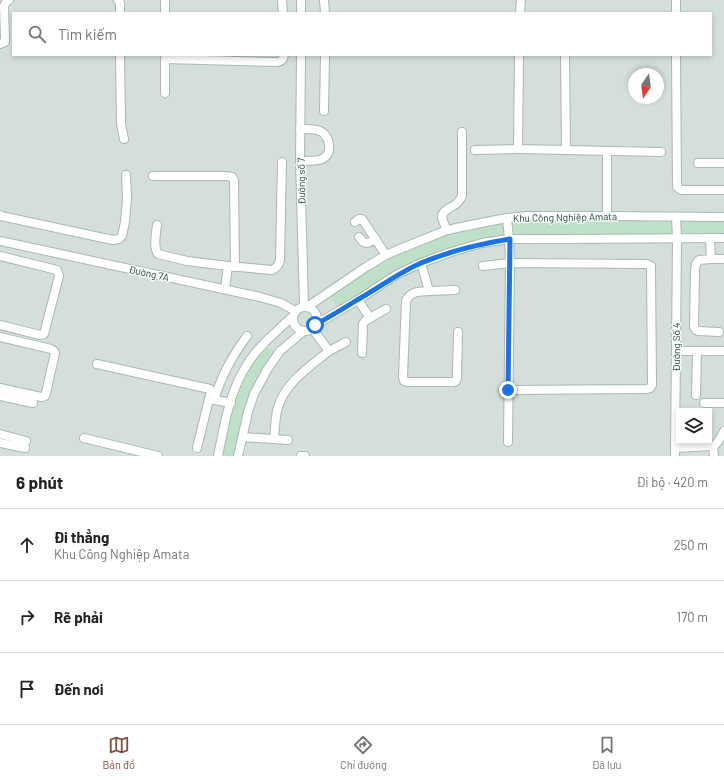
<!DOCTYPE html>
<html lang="vi">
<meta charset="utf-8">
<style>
:root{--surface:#fff;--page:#f6f6f6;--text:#202124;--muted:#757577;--line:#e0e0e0;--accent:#7f4e3f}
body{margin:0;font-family:Barlow,sans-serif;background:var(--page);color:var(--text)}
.controls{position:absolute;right:12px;bottom:12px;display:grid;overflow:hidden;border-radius:0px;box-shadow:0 2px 6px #0003}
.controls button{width:36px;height:36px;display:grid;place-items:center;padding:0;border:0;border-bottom:1px solid var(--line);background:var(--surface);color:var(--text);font:20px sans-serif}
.compass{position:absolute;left:628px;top:68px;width:36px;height:36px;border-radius:50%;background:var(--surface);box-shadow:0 2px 6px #0003;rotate:193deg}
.stop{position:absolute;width:12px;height:12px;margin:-9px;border:3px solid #1a73e8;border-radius:50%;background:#fff}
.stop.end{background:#1a73e8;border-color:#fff;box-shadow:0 1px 4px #0008}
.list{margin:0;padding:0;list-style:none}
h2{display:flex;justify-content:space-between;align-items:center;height:52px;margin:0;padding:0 16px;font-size:17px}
h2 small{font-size:13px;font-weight:400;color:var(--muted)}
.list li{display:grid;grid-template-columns:26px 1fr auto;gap:12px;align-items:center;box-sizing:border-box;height:72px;padding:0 16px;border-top:1px solid var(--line)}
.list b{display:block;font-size:15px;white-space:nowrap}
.list p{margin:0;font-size:13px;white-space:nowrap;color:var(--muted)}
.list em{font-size:13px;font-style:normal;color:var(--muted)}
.icon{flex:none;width:22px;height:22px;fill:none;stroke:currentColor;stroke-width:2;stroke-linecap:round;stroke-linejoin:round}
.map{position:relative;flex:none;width:724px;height:456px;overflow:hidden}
.search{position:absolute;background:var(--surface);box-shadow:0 2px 6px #0003;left:12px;right:12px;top:12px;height:44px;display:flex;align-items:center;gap:10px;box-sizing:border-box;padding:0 14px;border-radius:0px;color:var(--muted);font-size:15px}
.sheet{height:268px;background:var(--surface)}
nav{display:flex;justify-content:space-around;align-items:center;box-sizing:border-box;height:56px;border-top:1px solid var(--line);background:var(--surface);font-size:11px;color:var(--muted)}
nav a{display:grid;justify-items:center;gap:2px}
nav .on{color:var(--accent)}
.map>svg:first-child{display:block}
</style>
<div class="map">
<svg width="724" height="456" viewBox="0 0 724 456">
<rect width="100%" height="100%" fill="#e6efeb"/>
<path fill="#d4dfda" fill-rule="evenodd" d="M0,0H724V456H0ZM13,13H711V55H13ZM634,74H658V98H634ZM679,411H709V441H679Z"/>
<g fill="#bfe0c8">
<polygon points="527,220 674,220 675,235 511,235 509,221"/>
<polygon points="678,220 724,220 724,235 679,235"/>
<polygon points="505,222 507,236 449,249 338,308 330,295 388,257 448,233"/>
<path d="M264,348L273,349L276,352L238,437L234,456H221C228,428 232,396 247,370C252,362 258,355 264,348Z"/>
</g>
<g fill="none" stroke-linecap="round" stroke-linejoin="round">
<defs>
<g id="minor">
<polyline points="118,0 120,3 120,13"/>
<polyline points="165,0 165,13"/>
<polyline points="282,0 283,13"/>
<polyline points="324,0 325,13"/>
<polyline points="676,0 676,13"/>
<polyline points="301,13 301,0"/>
<polyline points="520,13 521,0"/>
<polyline points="0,44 5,42 5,38 4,6 6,2 9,0"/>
<polyline points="120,55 121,124 124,139"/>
<polyline points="301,55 300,161 304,306"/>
<polyline points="519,55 518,149 661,152"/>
<polyline points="565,55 566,150"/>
<polyline points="676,55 677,187 681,190 724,190"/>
<path d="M165,93V59L277,62C282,61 283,60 284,55"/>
<polyline points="324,111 325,55"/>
<polyline points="475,150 518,149"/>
<polyline points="607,151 607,216"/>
<path d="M300,161C306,160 316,162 322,159C333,154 330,138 322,132C316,128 307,129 300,129"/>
<polyline points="698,163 724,163"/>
<polyline points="153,176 226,176 232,177 234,180 235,267"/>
<polyline points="0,215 1,216 113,240 119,239 122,236 125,222 127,199 126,175"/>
<polyline points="507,218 509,239 510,263 508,442"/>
<polyline points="355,222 359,219 362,219 386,255"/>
<path d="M157,225C156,234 153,247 158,254L187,261L228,266"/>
<path d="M447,230C445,226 443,222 442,217C442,210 451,208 456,204C459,202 460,199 462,196V132"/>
<path d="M359,237C365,246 368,243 376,239"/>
<polyline points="710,238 711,259 699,260 696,264 695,270 694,327 696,330 698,331 719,332"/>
<polyline points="0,241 260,297 281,303 295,311"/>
<polyline points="0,256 57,270 59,276 44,334 40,335 0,325"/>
<polyline points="711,259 724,259"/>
<path d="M421,263L429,291C419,292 410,291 406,301L403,377L404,381L407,382H454L456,381L457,378L458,332"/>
<polyline points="483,266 510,263 647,264 651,266 652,385 650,388 647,389 508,390"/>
<path d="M225,289L228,266L272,270C277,268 279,265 280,260L282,162"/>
<polyline points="429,291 455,290"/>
<polyline points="358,300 370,318 386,309"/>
<circle cx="305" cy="319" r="12"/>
<polyline points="307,307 366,267 386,255 400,249 447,230 486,222 507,218 527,216 607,216 724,217"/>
<polyline points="315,325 358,300 396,275 421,263 451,252 482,243 509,239 557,239 724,238"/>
<polyline points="0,337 51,349 54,351 55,353 46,393 45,396 41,397 0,388"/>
<polyline points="329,351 346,342"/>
<polyline points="676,351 724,351"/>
<polyline points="362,353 363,324 365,321 370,318"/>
<polyline points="97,364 210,389 211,392 209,399"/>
<polyline points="696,395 697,351"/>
<polyline points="0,396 33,403"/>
<path d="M214,400C222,375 231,358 247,336"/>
<polyline points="704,403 724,403"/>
<polyline points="0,434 26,441"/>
<polyline points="242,437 288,440"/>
<polyline points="84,438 158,456"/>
<path d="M274,439C275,430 275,420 277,411C283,384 309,367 329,351L312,328"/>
<polyline points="0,443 25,448"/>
<polyline points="713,446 714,456"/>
<polyline points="197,448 209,399 231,403"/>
<path d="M675,448L713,446C719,443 721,436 724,431"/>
<path d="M218,456C224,427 229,394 245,368C256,348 275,333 292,317"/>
<polyline points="238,456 248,412 254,394 267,370 280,351 304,331"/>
<polyline points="301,456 305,456"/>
<polyline points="675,456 677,238 676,217"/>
</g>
</defs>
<use href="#minor" stroke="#a8b8b2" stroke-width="10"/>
<use href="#minor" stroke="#fff" stroke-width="8"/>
</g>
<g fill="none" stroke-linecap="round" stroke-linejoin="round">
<path stroke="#1a73e8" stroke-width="5" d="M315,325C329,317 343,309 357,300C379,288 398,273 421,263C450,251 479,244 510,239L508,390"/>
</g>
<g text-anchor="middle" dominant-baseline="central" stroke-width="3" stroke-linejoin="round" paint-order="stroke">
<g font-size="10" fill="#24423a" stroke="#f7fbf9">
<text transform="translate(301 181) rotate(-91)">Đường số 7</text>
<text transform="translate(565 217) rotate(-1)">Khu Công Nghiệp Amata</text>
<text transform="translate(149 273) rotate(12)">Đường 7A</text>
<text transform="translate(676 347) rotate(-90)">Đường Số 4</text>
</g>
</g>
</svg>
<div class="controls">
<button><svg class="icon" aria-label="layers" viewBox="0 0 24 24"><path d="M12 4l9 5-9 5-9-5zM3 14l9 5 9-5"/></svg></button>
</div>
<svg class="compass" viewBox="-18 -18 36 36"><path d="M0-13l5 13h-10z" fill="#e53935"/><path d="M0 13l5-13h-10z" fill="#757577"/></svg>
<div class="stop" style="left:315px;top:325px"></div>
<div class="stop end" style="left:508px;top:390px"></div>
<div class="search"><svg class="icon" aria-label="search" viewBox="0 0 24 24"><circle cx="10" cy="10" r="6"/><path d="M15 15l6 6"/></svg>Tìm kiếm</div>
</div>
<section class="sheet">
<h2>6 phút<small>Đi bộ · 420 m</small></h2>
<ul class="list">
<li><svg class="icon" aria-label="ahead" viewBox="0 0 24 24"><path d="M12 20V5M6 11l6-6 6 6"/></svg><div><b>Đi thẳng</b><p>Khu Công Nghiệp Amata</p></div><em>250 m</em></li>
<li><svg class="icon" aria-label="right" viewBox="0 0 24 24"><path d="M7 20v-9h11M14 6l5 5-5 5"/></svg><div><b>Rẽ phải</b></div><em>170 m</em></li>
<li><svg class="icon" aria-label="arrive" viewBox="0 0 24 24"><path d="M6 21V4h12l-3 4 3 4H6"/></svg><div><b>Đến nơi</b></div></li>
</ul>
</section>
<nav>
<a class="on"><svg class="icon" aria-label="map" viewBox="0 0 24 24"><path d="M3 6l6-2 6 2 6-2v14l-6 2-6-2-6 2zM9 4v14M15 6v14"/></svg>Bản đồ</a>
<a><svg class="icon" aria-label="directions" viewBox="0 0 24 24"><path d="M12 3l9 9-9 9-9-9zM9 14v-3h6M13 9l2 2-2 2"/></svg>Chỉ đường</a>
<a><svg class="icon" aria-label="saved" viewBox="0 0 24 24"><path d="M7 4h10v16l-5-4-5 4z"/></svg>Đã lưu</a>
</nav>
